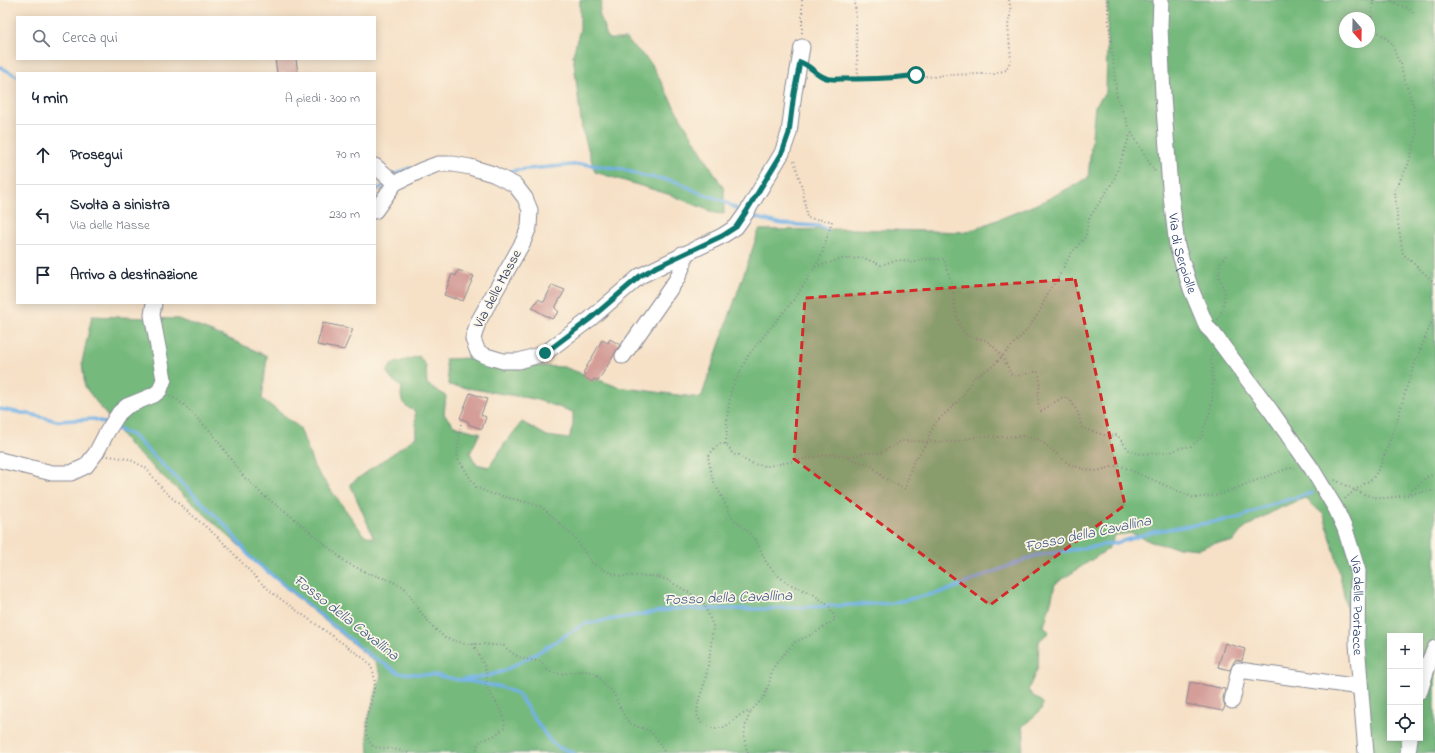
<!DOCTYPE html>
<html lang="it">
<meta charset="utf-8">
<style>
:root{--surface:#fff;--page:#f6f6f7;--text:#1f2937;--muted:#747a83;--line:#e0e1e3}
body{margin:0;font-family:"Indie Flower",sans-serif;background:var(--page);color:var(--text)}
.controls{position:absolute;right:12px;bottom:12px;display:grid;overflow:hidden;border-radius:0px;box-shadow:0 2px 10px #0003}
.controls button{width:36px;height:36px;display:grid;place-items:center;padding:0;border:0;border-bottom:1px solid var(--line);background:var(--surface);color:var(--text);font:20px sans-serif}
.compass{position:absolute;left:1339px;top:12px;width:36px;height:36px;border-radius:50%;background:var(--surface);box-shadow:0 2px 10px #0003;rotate:160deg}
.stop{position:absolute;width:12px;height:12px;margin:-9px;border:3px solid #0f766e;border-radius:50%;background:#fff}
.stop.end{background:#0f766e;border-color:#fff;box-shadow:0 1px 4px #0008}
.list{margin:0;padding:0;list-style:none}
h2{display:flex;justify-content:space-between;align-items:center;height:52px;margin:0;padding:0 16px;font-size:17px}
h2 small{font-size:13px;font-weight:400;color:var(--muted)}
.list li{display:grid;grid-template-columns:26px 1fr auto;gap:12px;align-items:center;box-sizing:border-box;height:60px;padding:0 16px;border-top:1px solid var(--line)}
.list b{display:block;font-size:15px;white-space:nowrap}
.list p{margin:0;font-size:13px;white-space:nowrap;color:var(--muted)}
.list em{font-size:13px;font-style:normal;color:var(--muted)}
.icon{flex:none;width:22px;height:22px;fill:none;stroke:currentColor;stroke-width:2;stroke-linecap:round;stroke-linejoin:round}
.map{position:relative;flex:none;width:1435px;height:753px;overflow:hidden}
.search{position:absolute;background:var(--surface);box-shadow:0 2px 10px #0003;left:16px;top:16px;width:360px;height:44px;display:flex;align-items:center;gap:10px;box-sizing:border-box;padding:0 14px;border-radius:0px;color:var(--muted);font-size:15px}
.panel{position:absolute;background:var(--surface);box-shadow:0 2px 10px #0003;left:16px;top:72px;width:360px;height:232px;border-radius:0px}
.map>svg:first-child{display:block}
</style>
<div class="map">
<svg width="1435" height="753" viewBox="0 0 1435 753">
<rect width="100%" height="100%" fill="#fcf5e5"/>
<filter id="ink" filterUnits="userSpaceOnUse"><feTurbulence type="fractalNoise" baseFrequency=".025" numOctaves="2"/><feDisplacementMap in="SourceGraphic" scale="8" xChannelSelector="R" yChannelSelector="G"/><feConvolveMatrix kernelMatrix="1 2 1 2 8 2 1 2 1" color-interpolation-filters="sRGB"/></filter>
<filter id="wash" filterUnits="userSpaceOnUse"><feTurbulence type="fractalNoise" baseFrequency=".012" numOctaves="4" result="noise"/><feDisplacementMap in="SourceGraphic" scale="16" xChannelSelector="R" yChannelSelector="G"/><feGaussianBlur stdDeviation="0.9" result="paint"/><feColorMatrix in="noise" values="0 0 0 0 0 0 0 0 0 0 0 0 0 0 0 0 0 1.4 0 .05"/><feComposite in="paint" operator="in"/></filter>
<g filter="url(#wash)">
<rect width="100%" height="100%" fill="#f6e1c7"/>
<g fill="#76b97d" stroke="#48746e" fill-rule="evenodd">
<polygon points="580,0 602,0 599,13 608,39 626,39 651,63 676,110 724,189 724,214 715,213 671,195 595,172 582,129 573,55 580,29"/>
<path d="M1108,0H1435V753H1362L1351,630L1337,561L1324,515L1305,498C1287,504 1258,518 1243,530C1239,533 1236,538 1233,542L1215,543L1199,549L1168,546L1151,542L1132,533L1115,535L1108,549L1055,584L1052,598L1044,626L1049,632L1039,641L1038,667L1028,690L1032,695L1043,703L1041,710L1022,727L1024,736L1021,753H369L367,723L381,675L375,662L290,592L131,447L85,387L82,362L92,316L178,319L225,337L267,356L262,399L300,428L314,467L364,535L374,538L350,484L416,437L415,411C403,406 399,401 402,387L392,380L387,372L392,364L419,356L426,366L427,384L446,396L444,414L454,426L480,433L470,453L476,464L489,467L506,442L522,422L547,436L569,439L573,425V412L534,399L449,385L445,359L469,358L511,365L564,367L618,387L701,398L759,230L852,229L967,232L1042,202L1088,178L1095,106L1106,92ZM1345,18H1369V42H1345ZM1390,636H1420V738H1390Z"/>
</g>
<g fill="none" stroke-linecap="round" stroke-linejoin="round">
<g stroke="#73b2e6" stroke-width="3.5">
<polyline points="0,67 17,76"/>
<polyline points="503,174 516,170 584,164 622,169 643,176 663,179 677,182 700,193 721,200 743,212"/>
<polyline points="393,175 409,168"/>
<polyline points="375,190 382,187 387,181"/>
<polyline points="749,215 753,217 782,224 819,226 827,230"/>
<polyline points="0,409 34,415 57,421 94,419 107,424"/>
<polyline points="114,428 132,435 227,527 251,558 368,654 399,673 435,675 459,680 487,676 504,671 542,650 584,624 674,609 768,609 892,603 946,591 1034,556 1116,543 1156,531 1239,518 1272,504 1312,493"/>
<polyline points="462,680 501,687 518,694 531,714 550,741 560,748 574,753"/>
</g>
</g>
<g id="blocks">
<g fill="#d49d98">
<polygon points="275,59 296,59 298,73 277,73"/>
<polygon points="458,270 474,276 463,301 455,298 455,299 444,295 452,274 456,276"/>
<polygon points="552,285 565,290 555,308 559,312 552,319 532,308 538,299 544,302"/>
<polygon points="323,323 353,329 344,350 317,345"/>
<polygon points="610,339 620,345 598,381 594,379 592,382 584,377 585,374 583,373 602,340 608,343"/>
<polygon points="470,393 487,399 481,415 486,417 482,429 468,424 469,422 460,418"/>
<polygon points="1225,643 1245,649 1242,661 1235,660 1230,670 1218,667"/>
<polygon points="1190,682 1225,689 1223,699 1225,706 1223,711 1186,704"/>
</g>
</g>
</g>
<g filter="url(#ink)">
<use href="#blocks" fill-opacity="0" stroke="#888892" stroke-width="1"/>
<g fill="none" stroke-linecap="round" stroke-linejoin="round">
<defs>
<g id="minor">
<path id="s1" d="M1161,0L1160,26L1163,96L1170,188L1177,246L1191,289L1207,327L1213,333L1271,411L1312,469L1336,509L1345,529L1358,571L1357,644L1366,753"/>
<polyline points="375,166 395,183"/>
<polyline points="375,211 395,183 422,170 438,164 453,164 470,167 493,174 515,185 525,198 530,210 529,227 523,242 478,322 473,339 478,352 486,356 503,361 519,361 545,353 590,319 640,276 722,236 736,227 746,213 782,153 789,133 794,93 802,47"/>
<polyline points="623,356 677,279 684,263 684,257 682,254"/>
<polyline points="0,460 52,473 71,473 86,466 96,453 107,432 119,413 127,406 154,395 160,390 164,379 152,315 154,303"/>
<polyline points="1420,691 1430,659 1435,648"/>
<polyline points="1232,701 1239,670 1360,687"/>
<polyline points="1408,753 1410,738"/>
</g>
</defs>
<use href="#minor" stroke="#888892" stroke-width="17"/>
<g stroke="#888892" stroke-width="2" stroke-dasharray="1 3" stroke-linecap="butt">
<polyline points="802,0 802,34"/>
<polyline points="1108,0 1108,13 1117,98 1132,134 1155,172"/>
<polyline points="1373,0 1371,26 1392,43 1397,58 1401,64 1403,75 1414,107 1413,120 1417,134 1408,165 1395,190 1397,217 1403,254 1433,281 1435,286"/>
<path d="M1392,0C1398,7 1406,5 1414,13"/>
<path d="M811,68C828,82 837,78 858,79L855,0"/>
<polyline points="858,79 901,77 916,75 933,77 944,75 981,74 994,74 1006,70 1011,60 1008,25 1011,12 1009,0"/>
<path d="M815,267L842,259L864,258L881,265L893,261L903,260L913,263L923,259H944C946,268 950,277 952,286C955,302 954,323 967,335C972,339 979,338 985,340C997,347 1006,362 1011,374L1017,376L1037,371C1045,382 1033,397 1041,411L1063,397L1070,399L1078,413L1082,428L1107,436L1117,435L1128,449L1138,454L1171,452L1180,448L1191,446L1202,437C1204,424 1211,414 1212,400C1213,391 1213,381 1212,372C1212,365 1210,360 1212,353"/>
<polyline points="1218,320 1223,307 1225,293 1219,277 1220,263 1228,253"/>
<path d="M170,396L183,404L212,433L243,476L264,496L291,516L347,563L368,573L389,580L404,587L422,614L435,629L445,638L465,644H481L504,646C516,658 525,660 541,661C553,685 573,667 591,672C599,674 601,681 606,687C609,690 608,687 611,690C617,698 621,713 627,720C633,727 642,727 649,731C654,733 662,748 665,753"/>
<path d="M461,424L457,453L458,459L476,487L489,493L518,500L542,507L576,539L591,562L606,571L619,576H652L666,579L703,601L713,626L710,654L705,681L698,703L697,715L702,724L715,729L725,727L740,715L751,711L764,697L769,684L772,670L780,658L795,642L815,633L835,620L832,612L829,606L813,594L787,583L775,573L766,562L756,540L749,532L733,519L713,480L708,457L713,450L719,444H726C732,449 730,456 739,455C746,463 758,466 769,466L830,454L840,455L847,457L866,453H880L902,441L954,442L979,436L998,437L1022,436L1040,440L1069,464L1086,470L1097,471L1119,465L1194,498L1218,495L1289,468H1295"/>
<polyline points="726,444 727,420 731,390 749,354 796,297 821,257 832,221 807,218 803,191 794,160"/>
<path d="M108,456L129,459L146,468L164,491L220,539L259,581L275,595L366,660C392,688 348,722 374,747L399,750L408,753"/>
<polyline points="849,458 872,466 884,478 905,489 913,462 928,442 929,434 937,421 962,398 973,378 993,366 1027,330 1040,311 1049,290 1057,280 1070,255 1086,236 1087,227 1090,217 1114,180 1130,135 1132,134"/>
<path d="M1335,480C1349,487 1369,499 1385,498C1402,497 1418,491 1435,491"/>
<polyline points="1409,493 1427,477 1435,474"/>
<polyline points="1345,499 1355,490 1373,478 1380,467 1397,421 1406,389 1418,355 1435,314"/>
<path d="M473,644L485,667L487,676L486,686L503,714L505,727C502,729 499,733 495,735C484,742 478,736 476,753"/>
<path d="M748,753C742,737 744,726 751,711"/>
<polyline points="1434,753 1435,751"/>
</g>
<use href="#minor" stroke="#fff" stroke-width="15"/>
</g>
</g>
<g fill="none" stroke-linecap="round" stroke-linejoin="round" filter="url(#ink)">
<path stroke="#0f766e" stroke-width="5" d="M545,353L590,319L640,276L656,267L722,236L736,227L746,212L782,153L789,133L794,93L800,62C810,65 816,75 826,78C832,80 839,79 845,79C868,79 893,79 916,75"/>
</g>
<path fill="#d62828" fill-opacity="0.2" stroke="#d62828" stroke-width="3" stroke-dasharray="8 5" stroke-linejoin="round" d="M1075,279L1125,505L990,605L794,459L805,298Z"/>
<g text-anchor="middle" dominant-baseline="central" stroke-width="3.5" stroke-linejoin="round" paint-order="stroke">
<g font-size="14" fill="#1b2f5e" stroke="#fcf5e5">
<text stroke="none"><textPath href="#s1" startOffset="255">Via di Serpiolle</textPath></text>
<text transform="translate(498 289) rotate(-62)">Via delle Masse</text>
<text stroke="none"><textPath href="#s1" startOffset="657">Via delle Portacce</textPath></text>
</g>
<g font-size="15" font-style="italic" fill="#355687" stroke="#fcf5e5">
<text transform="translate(1088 534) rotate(-12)">Fosso della Cavallina</text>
<text transform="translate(728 598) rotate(-2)">Fosso della Cavallina</text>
<text transform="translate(346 618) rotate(38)">Fosso della Cavallina</text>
</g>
</g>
</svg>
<div class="controls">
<button>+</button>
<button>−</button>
<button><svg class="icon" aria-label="locate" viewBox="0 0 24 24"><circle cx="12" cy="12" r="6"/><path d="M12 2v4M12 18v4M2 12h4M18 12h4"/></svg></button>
</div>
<svg class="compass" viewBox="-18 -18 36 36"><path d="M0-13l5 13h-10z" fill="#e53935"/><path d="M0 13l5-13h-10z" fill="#747a83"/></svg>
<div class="stop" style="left:916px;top:75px"></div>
<div class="stop end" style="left:545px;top:353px"></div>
<div class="search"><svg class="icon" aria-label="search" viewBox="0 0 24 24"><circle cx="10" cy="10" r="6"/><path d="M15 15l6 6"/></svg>Cerca qui</div>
<section class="panel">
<h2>4 min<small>A piedi · 300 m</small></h2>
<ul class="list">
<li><svg class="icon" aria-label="ahead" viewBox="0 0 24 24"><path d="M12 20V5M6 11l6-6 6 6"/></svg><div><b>Prosegui</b></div><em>70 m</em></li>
<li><svg class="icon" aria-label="left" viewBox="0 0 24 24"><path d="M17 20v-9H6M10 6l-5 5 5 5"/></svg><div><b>Svolta a sinistra</b><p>Via delle Masse</p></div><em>230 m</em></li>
<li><svg class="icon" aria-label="arrive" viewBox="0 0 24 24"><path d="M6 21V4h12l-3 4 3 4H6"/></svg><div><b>Arrivo a destinazione</b></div></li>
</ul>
</section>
</div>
